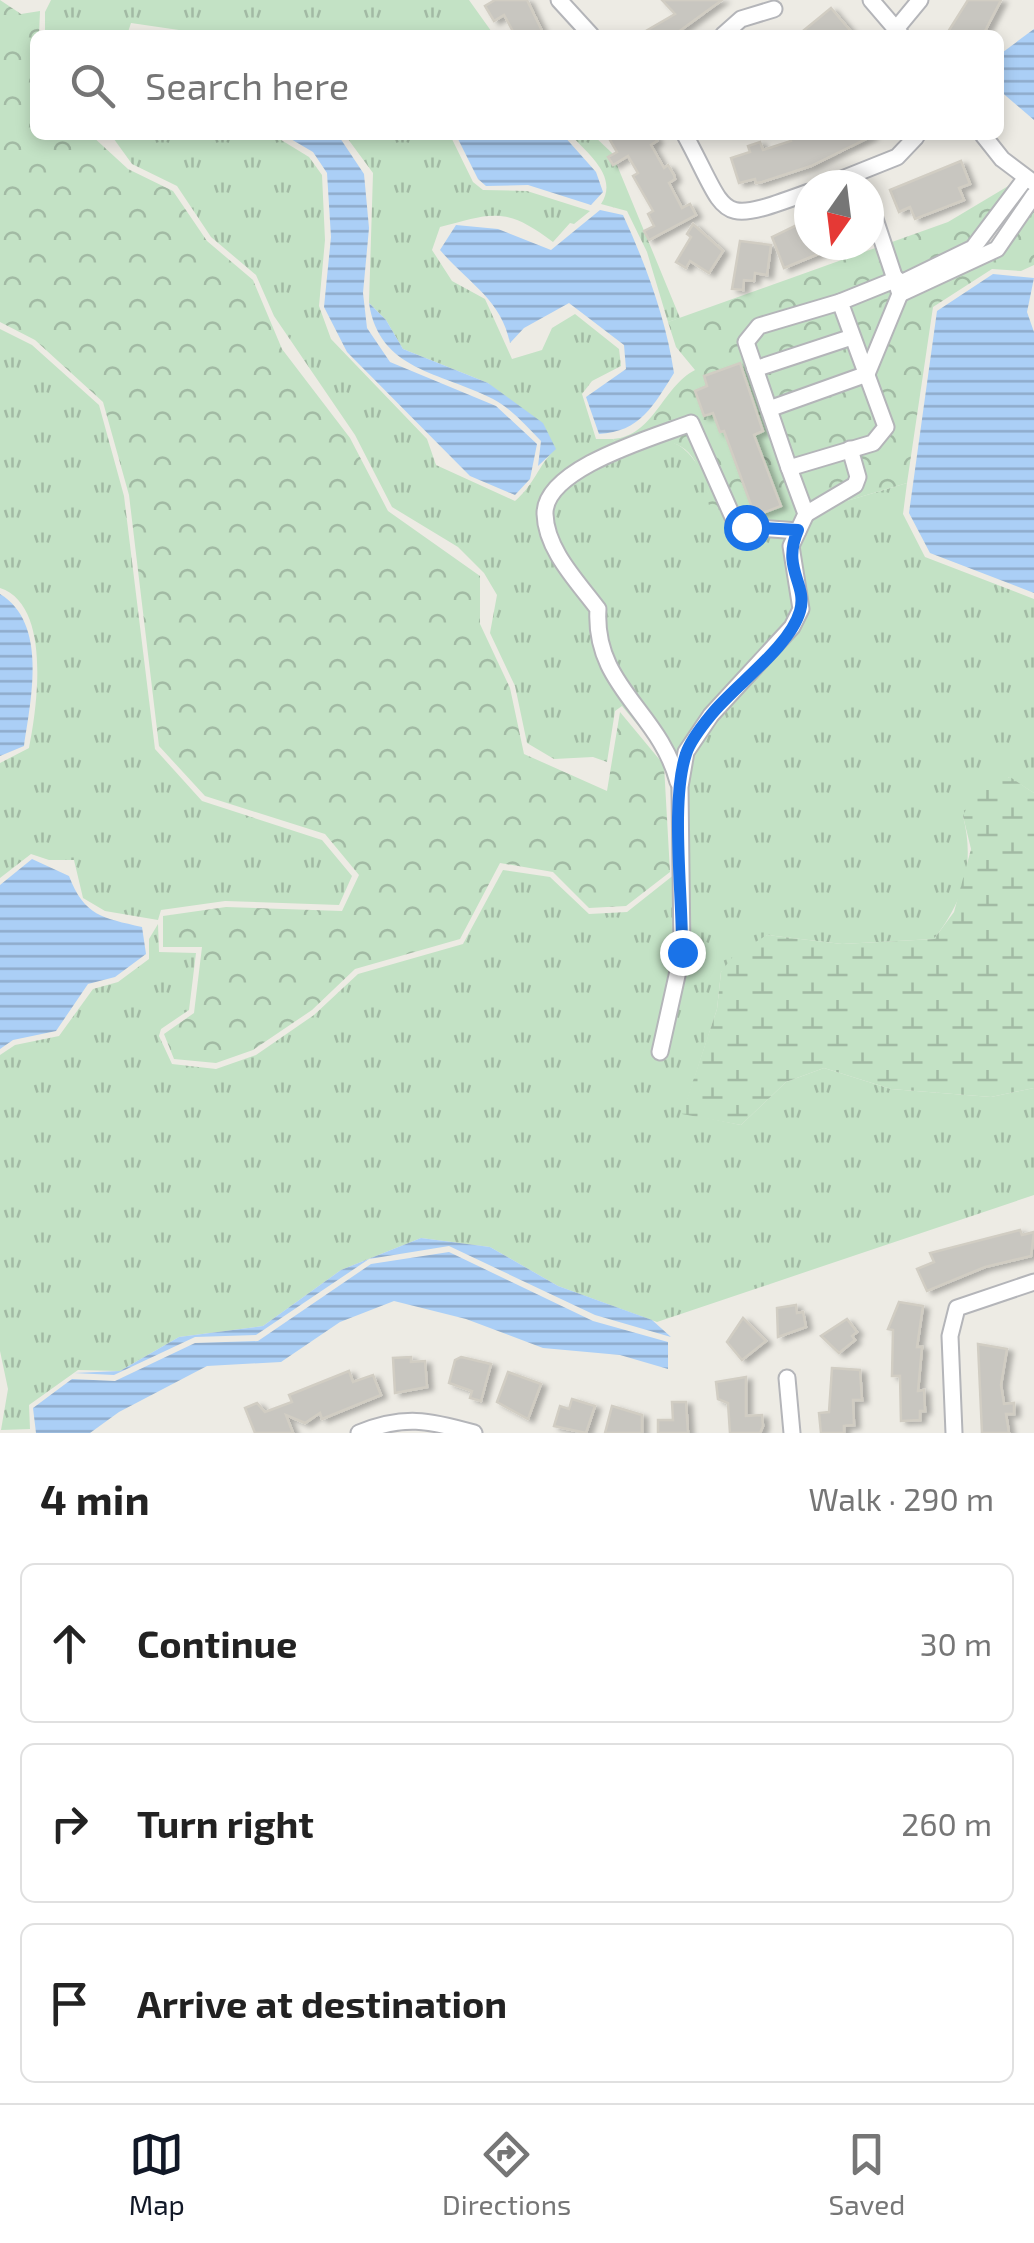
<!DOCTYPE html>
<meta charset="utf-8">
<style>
:root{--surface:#fff;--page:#f2f2f2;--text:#222;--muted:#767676;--line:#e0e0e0;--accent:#111827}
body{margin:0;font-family:"Exo 2",sans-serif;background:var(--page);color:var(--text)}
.compass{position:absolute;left:794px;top:170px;width:90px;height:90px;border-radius:50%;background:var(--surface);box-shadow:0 5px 15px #0003;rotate:194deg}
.stop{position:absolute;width:30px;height:30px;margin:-22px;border:8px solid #1a73e8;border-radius:50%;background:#fff}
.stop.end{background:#1a73e8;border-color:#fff;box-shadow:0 2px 10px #0008}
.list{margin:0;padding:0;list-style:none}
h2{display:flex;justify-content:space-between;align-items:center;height:130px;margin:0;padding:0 40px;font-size:42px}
h2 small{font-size:32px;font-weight:400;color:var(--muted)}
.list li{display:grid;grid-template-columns:65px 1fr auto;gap:30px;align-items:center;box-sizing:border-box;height:160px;margin:0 20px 20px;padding:0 20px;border:2px solid var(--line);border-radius:15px}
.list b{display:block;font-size:38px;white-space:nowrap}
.list em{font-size:32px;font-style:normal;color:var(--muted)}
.icon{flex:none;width:55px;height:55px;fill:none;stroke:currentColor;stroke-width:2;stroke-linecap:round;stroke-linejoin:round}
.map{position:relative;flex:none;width:1034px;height:1433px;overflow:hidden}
.search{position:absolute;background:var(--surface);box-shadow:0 5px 15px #0003;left:30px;right:30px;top:30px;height:110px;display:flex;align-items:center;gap:25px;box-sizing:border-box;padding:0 35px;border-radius:15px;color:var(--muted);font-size:38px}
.sheet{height:670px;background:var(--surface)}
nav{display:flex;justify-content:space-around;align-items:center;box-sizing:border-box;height:140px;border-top:2px solid var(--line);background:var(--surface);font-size:28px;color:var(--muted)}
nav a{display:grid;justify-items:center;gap:5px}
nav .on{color:var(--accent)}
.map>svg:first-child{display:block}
</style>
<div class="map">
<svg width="1034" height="1433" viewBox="0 0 1034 1433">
<defs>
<pattern id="grass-tufts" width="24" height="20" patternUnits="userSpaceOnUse" patternTransform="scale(2.5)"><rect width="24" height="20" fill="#c3e2c5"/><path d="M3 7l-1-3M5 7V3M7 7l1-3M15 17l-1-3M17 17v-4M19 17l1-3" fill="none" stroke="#a2baa4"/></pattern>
<pattern id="forest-crowns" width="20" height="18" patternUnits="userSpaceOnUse" patternTransform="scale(2.5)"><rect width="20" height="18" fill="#c3e2c5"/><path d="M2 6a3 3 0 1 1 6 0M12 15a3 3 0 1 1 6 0" fill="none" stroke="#a2baa4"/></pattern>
<pattern id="wetland-marsh" width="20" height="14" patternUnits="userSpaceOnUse" patternTransform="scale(2.5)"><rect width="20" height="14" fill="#c3e2c5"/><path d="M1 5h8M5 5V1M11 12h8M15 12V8" fill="none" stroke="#a2baa4"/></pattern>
<pattern id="water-rules" width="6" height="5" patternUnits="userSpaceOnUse" patternTransform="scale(2.5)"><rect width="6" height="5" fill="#abcff6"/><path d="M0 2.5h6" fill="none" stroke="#8eabcb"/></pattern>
<filter id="shadow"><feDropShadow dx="5.5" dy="3" stdDeviation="2.5" flood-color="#0004"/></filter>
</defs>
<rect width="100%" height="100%" fill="#edebe4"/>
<g fill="url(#grass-tufts)">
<polygon points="51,0 469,0 494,35 213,35 131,23 127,35 45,35 45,12"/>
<path d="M111,135H273L309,157L322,175L325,240L319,306L331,339L427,439L436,465L515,501C534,485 538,466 555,449L488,383L403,349L386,320L369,303L373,173L345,135H450L473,182L483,190L527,191L590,211L574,224L570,223L553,242C506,206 492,213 440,227L432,250L452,281L485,299L512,359L542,350L552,328L575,314L619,349L621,366L592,381L582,394L596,439H613L625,451C665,433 682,437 704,475L813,511L907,483L903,514L925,557L1034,599V793L1009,777L963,816C975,864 964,900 934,939L842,944L767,935L721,972L717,1009L683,1113L741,1125L786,1082L824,1068L891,1089L991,1097L1034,1088V1195L657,1322L558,1286L490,1247L421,1238L341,1270L263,1326L179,1337L120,1371L78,1370L29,1405L30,1429L1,1430L8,1389L0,1351V1055L15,1045L59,1036L93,989L118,982L149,959V939L158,924L159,952L196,953L189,1010L161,1029L159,1036L172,1064L216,1069L256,1055L314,1015L358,974L463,944L503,870L550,877L589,914L627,912L675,874L669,763L622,706L615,711L607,762L593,757L554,759L527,743L515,686L490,633L497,595L484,573L458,547L392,507L355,435L274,316L256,275L211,237L177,186L132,164Z"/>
<path d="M571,135H593L612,153L680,318L668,322L647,252L627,211L601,204C619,177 588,154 571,135Z"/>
<path d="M0,329L32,345L99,405L124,496L155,749L202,801L322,840L352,876L339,905L225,901L161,910L158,920L105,911L83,898L74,860H49L31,854L0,878V763L29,748C37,708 52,605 0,588Z"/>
</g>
<g fill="url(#forest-crowns)">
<polygon points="0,0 21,14 40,11 39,35 35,35 35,135 91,135 128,169 173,191 207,241 253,280 282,349 350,438 388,511 480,576 480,624 510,688 524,754 607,791 620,712 664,765 670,872 626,906 589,908 553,872 500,863 460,939 355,969 312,1010 253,1050 216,1063 174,1059 164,1034 194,1013 202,947 163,947 163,916 226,907 342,911 359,875 325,834 205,796 159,746 129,495 103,402 35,340 0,322"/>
<path d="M1015,182L970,243L894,296L869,383L906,299L1000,255L1034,208V265L1021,271L992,269L933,307L907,483L813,511L794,536L723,521L710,511C701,456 685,425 625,451L613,439C654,436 662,387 695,370L676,347L668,322L948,222Z"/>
</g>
<polygon fill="url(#wetland-marsh)" points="1010,777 1034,793 1034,1088 991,1097 891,1089 824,1068 786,1082 741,1125 682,1114 717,1009 721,972 734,955 767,935 842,944 934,939 954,912 971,849 963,816 977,785"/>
<g fill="url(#water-rules)">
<polygon points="1034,29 1034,120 999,90 999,55"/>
<polygon points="284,135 338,135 364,174 369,228 363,293 367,328 390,362 496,406 537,444 530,479 515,495 470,476 347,352 324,307 331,237 327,173 313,152"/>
<polygon points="456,135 563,135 596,172 603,192 591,205 528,185 486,186 478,179"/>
<path d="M600,210L623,215C646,265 666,319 674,373C654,405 640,432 599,434L586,397L626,369L624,345L569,303L524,328L510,343C501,299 468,283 440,250L456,225L498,229L551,250Z"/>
<polygon points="993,274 1034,278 1027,312 1034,332 1034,593 930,553 909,513 937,311"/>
<path d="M369,303L386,320L403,349L488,383L543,423L556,449L538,466L541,441C527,427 511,408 493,399C441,372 379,371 369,303Z"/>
<path d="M0,594C48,623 31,699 24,746L0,756Z"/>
<path d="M32,859L69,876C84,916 103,918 142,927L146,954L115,977L88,984L56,1031L13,1040L0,1049V885Z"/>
<polygon points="421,1238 490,1247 558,1286 652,1320 671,1337 595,1315 449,1246 369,1259 256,1335 195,1337 114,1375 74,1373 120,1371 179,1337 263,1326 341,1270"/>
<polygon points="449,1252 593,1321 668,1342 668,1369 620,1355 543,1348 466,1319 394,1301 340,1322 281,1362 207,1366 119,1412 90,1433 36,1433 33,1408 72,1379 115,1381 195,1343 258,1341 371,1264"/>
</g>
<g fill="#c8c6c0" stroke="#d1cdc3" stroke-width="2.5" filter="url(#shadow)">
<polygon points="495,0 527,0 544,35 515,35 504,15 494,21 485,6"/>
<polygon points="662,0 722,0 674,35 639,35 675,14"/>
<polygon points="968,0 1001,0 983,35 946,35"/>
<polygon points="831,8 854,35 798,35 814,22"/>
<polygon points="617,135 653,135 657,141 651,145 664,168 668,165 674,175 675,179 669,183 682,208 690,204 696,215 649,240 644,231 654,226 648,214 653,211 633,176 638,173 628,156 613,165 608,157 617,152 610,140"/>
<polygon points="789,135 871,135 872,136 811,166 762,182 756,183 755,179 739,183 731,158 750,152 748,146 760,142 763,150 791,141"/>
<polygon points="961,161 970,184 959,188 964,200 915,219 910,207 899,212 890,190"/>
<polygon points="803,222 809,245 840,245 784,268 772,237"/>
<polygon points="693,224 723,251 709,273 690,261 686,268 676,262 691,237 687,234"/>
<polygon points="740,241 771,245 767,275 755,273 754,281 744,280 743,290 732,289"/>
<polygon points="740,363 763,431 754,435 781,506 755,516 724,431 720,432 713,413 704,416 695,391 707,386 704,376"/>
<polygon points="1020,1230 1022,1235 1034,1232 1031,1256 985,1267 927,1291 917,1269 934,1262 930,1253"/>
<polygon points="899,1302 923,1306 917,1347 922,1347 918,1391 924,1390 925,1411 920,1411 920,1420 901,1421 900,1376 892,1376 893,1330 888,1329"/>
<polygon points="796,1305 797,1313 803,1312 806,1327 778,1337 777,1308"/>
<polygon points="743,1318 766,1341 742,1360 727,1342"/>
<polygon points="847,1319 857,1332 852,1336 855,1340 839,1353 821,1336"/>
<polygon points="978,1344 1007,1349 1001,1385 1004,1404 1014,1403 1014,1414 1006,1414 1009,1433 982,1433"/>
<polygon points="411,1357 411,1362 425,1361 427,1387 395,1393 393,1358"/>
<polygon points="461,1357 491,1364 481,1401 470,1398 472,1391 449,1383 455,1360"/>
<polygon points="832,1368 860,1370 862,1400 853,1400 854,1425 844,1426 844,1433 821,1433 819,1413 829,1412"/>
<polygon points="349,1371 353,1382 373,1375 381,1395 322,1419 320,1413 305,1423 286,1415 293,1433 255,1433 245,1408 257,1403 265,1412 292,1402 289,1395"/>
<polygon points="508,1372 541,1384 528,1419 497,1402"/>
<polygon points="746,1377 746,1416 762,1415 763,1426 760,1433 730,1433 728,1403 718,1399 716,1382"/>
<polygon points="572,1399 595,1406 586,1433 554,1426 560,1406 569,1409"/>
<polygon points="672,1402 686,1402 688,1433 658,1433 658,1420 673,1420"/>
<polygon points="612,1406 642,1415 642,1433 605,1433"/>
</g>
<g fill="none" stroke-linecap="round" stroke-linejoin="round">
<defs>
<g id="minor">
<polyline points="559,0 591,35"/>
<polyline points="871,0 901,35"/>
<polyline points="896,29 920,0"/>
<polyline points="723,35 741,19 774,9"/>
<path d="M685,135C730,218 714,227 809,192"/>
<polyline points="983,135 1002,159 1034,183"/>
<polyline points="827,185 897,157 916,137"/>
<polyline points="899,284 973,248 1025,179"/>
<polyline points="900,294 997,249 1034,195"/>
<polyline points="755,369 852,337"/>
<polyline points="867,374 900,294 869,201"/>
<polyline points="769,409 867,374"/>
<polyline points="789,468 746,342 759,326 840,302"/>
<polyline points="806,514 855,485 858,477 850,449"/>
<path d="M678,782C660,712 593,686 598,609C578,582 546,550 545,514C544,468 655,437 691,423L735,522L746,527L798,531"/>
<polyline points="660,1052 682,953 680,787 686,752 711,715 792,627 801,609 791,546 806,514 789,468 873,443 886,427 840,302 897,279"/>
<polyline points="787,1378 792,1433"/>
<path d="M359,1433C403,1415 429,1420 474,1433"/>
<polyline points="954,1433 950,1336 957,1308 1034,1282"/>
</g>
</defs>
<use href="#minor" stroke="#b4b5b9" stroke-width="19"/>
<use href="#minor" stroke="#fff" stroke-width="15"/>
</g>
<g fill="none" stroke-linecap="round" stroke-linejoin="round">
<path stroke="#1a73e8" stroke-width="12" d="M682,952C683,898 670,802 686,754C690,741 702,726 711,715C734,686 790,647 800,611C808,584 781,569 798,530L746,527"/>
</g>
</svg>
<svg class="compass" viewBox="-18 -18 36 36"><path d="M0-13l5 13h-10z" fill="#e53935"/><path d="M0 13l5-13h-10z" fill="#767676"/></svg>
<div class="stop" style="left:746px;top:527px"></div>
<div class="stop end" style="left:682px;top:952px"></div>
<div class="search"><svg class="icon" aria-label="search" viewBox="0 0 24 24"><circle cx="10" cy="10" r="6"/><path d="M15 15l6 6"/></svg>Search here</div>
</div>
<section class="sheet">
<h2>4 min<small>Walk · 290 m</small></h2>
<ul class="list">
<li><svg class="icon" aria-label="ahead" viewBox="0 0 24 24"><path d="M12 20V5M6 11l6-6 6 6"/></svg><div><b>Continue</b></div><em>30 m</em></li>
<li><svg class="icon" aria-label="right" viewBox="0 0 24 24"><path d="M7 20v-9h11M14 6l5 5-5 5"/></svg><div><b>Turn right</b></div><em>260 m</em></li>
<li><svg class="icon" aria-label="arrive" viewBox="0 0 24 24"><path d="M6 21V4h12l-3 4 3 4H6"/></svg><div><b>Arrive at destination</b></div></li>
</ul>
</section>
<nav>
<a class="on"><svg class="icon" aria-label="map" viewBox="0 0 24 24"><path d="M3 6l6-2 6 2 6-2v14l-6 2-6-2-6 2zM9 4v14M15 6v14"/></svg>Map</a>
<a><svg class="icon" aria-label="directions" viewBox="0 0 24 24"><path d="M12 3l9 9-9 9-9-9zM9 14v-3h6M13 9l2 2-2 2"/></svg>Directions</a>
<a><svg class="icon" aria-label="saved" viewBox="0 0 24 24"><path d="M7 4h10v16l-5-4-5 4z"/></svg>Saved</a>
</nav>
